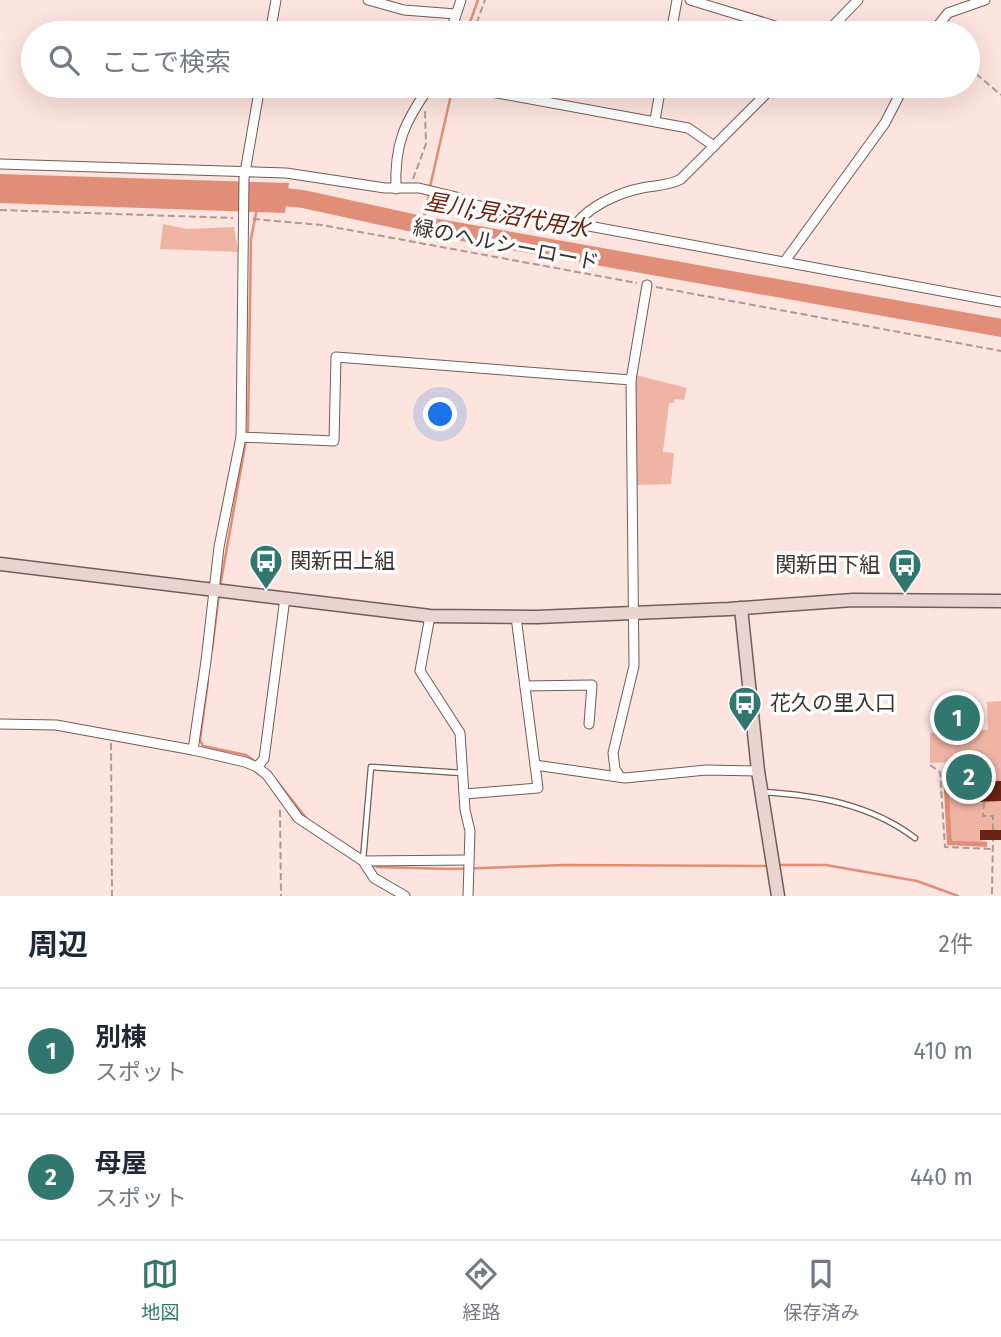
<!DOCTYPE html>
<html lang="ja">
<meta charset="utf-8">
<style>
:root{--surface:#fff;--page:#f6f6f7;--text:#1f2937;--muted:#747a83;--line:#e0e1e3;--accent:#31776f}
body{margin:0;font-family:"Fira Sans","Noto Sans JP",sans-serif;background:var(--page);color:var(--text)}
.you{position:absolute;left:441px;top:415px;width:24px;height:24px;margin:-18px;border:5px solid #fff;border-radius:50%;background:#1a73e8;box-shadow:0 0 0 10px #1a73e833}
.badge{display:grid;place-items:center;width:46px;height:46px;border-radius:50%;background:var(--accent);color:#fff;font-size:23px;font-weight:700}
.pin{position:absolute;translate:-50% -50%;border:4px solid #fff;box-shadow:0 2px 7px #0006}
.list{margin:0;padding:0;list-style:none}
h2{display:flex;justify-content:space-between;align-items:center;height:91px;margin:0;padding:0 28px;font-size:30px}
h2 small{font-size:23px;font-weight:400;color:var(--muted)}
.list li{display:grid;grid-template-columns:46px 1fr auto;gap:21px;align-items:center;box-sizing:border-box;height:126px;padding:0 28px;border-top:2px solid var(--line)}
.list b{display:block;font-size:26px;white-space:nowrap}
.list p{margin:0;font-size:23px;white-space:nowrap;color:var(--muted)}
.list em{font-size:23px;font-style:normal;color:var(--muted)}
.icon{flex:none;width:38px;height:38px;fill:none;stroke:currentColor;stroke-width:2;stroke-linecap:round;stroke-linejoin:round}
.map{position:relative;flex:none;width:1001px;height:896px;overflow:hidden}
.search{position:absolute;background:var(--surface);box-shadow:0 7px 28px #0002;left:21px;right:21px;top:21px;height:77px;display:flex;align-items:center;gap:18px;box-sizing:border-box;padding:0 24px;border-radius:38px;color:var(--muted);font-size:26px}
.sheet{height:343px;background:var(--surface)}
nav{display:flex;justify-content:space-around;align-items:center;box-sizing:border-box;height:98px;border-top:2px solid var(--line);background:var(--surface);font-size:19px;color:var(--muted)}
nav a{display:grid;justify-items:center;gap:4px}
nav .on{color:var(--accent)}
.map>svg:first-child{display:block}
</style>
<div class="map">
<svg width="1001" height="896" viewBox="0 0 1001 896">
<rect width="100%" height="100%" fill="#fde4de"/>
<g fill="#f0b4a5">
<polygon points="163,224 187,229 234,227 238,252 160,249"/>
<polygon points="636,375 687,388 684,400 675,399 674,403 669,403 663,452 674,453 671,484 636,485"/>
<polygon points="1001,701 1001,830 980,830 980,840 987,842 952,842 948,773 953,773 956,787 963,785 962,772 954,762 930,763 930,733 988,730 987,702"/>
</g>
<g fill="#e18e79">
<polygon points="0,174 289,183 285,213 0,203"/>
<polygon points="943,773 948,773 952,841 987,842 987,847 947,845"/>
</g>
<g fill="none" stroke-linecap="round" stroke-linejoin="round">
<g stroke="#e18e79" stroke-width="2.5">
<polyline points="466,33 478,0"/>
<polyline points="430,187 453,86"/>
<polyline points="422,225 429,194"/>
<polyline points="220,587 248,429 251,239 257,208"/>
<polyline points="212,650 219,594"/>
<polyline points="208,681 200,740 203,746 246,755 256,762"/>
<polyline points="272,775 307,819"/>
<polyline points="373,864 377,867 453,869 565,865 768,866"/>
<polyline points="778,865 826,865 917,881 958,896"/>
</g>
<polyline stroke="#e18e79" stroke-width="18" points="266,195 303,199 422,225 1001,328"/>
</g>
<g fill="#6a2212">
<polygon points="972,707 972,721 942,723 942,708"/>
<polygon points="982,753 989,763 975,774 975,781 1001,781 1001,801 972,802 971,786 968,786 968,798 961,798 961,786 963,786 960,770"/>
<rect x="980" y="830" width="21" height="10"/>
</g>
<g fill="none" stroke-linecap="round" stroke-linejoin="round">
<defs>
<g id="lane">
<path d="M762,792C816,795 870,804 915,838"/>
<polyline points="363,860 371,767 462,773"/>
</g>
<g id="street">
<polyline points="368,0 404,10 456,14"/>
<polyline points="690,0 798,33"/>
<polyline points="270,33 276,0"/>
<polyline points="450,33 461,0"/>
<polyline points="671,33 677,0"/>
<polyline points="826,33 858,0"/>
<polyline points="932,33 948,13 985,0"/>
<polyline points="459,86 688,128 714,146"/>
<polyline points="655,120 661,86"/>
<polyline points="0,164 286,173 385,188 419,188 456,197 469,204 1001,302"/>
<path d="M396,189C394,144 405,121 430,86"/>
<path d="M577,223C591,205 621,192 642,188C656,185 669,186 681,179L774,86"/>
<polyline points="785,261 885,123 904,86"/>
<polyline points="631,380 647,285"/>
<polyline points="241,437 334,441 336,357 631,380 634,666 613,753 615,769 620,777"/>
<polyline points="430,616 420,671 460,733 465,810 470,831 468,896"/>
<polyline points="525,686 592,685 589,724"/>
<polyline points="0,724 56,725 193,750 245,762 257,767 267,775 298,818 363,861 468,860"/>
<polyline points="193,750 206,661 219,547 241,437 244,178 260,86"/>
<polyline points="535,765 625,778 706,770 758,771"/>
<polyline points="257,767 264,759 285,598"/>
<polyline points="465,794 538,788 516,617"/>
<polyline points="363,861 374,878 405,896"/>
</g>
<g id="secondary">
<polyline points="0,564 430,616 537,617 729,609 853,600 1001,601"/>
<polyline points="741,608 758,771 778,896"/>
</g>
</defs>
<use href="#lane" stroke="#725d58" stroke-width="7"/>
<use href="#street" stroke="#725d58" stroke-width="11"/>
<use href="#secondary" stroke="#725d58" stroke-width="15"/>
<g stroke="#ad9a95" stroke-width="2" stroke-dasharray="7 3.5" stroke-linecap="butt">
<polyline points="473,33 485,0"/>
<polyline points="968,67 1001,95"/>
<polyline points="413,179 426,144 425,111"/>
<polyline points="0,210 233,218"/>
<polyline points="253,219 322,225 637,283"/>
<polyline points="656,287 1001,351"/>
<polyline points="111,743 112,896"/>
<polyline points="930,765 940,772 945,847 993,849"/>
<polyline points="984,802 983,816 993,816 993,830"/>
<polyline points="280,810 281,896"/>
<polyline points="992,894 993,840"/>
</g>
<use href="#lane" stroke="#fff" stroke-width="4.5"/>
<use href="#street" stroke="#fff" stroke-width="9"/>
<use href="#secondary" stroke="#ead4cf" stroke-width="12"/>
</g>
<defs>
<symbol id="bus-pin" viewBox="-11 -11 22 30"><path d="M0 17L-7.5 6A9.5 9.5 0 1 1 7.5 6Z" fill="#31776f" stroke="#fff"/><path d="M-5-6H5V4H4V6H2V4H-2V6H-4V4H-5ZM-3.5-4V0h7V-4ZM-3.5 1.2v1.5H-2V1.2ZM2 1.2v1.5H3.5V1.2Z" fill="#fff"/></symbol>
</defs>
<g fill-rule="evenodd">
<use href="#bus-pin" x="247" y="542" width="38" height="52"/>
<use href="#bus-pin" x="886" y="546" width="38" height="52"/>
<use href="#bus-pin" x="726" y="684" width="38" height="52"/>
</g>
<g text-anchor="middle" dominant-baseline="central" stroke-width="7" stroke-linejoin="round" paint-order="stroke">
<g font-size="21" fill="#3d3331" stroke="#fff">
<text transform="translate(506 245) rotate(11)">緑のヘルシーロード</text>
</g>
<g font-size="21" fill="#3d3331" stroke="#fff" text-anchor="start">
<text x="290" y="561">関新田上組</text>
<text x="880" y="565" text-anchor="end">関新田下組</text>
<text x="770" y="703">花久の里入口</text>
</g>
<g font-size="23" font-style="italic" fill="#6b2210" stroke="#fff">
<text transform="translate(507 215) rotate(10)">星川;見沼代用水</text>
</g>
</g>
</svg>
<div class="you"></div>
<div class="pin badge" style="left:957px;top:718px">1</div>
<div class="pin badge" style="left:969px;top:777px">2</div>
<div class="search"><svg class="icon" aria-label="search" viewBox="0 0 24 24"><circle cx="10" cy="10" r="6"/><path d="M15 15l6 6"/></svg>ここで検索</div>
</div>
<section class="sheet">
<h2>周辺<small>2件</small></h2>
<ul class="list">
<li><span class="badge">1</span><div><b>別棟</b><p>スポット</p></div><em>410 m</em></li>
<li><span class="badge">2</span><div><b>母屋</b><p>スポット</p></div><em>440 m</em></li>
</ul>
</section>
<nav>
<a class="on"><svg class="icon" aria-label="map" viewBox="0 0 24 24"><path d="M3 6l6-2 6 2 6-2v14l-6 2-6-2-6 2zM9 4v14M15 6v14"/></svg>地図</a>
<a><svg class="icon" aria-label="directions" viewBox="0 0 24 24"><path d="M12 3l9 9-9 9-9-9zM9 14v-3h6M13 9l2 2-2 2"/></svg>経路</a>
<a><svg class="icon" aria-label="saved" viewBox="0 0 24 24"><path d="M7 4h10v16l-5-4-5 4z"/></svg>保存済み</a>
</nav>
